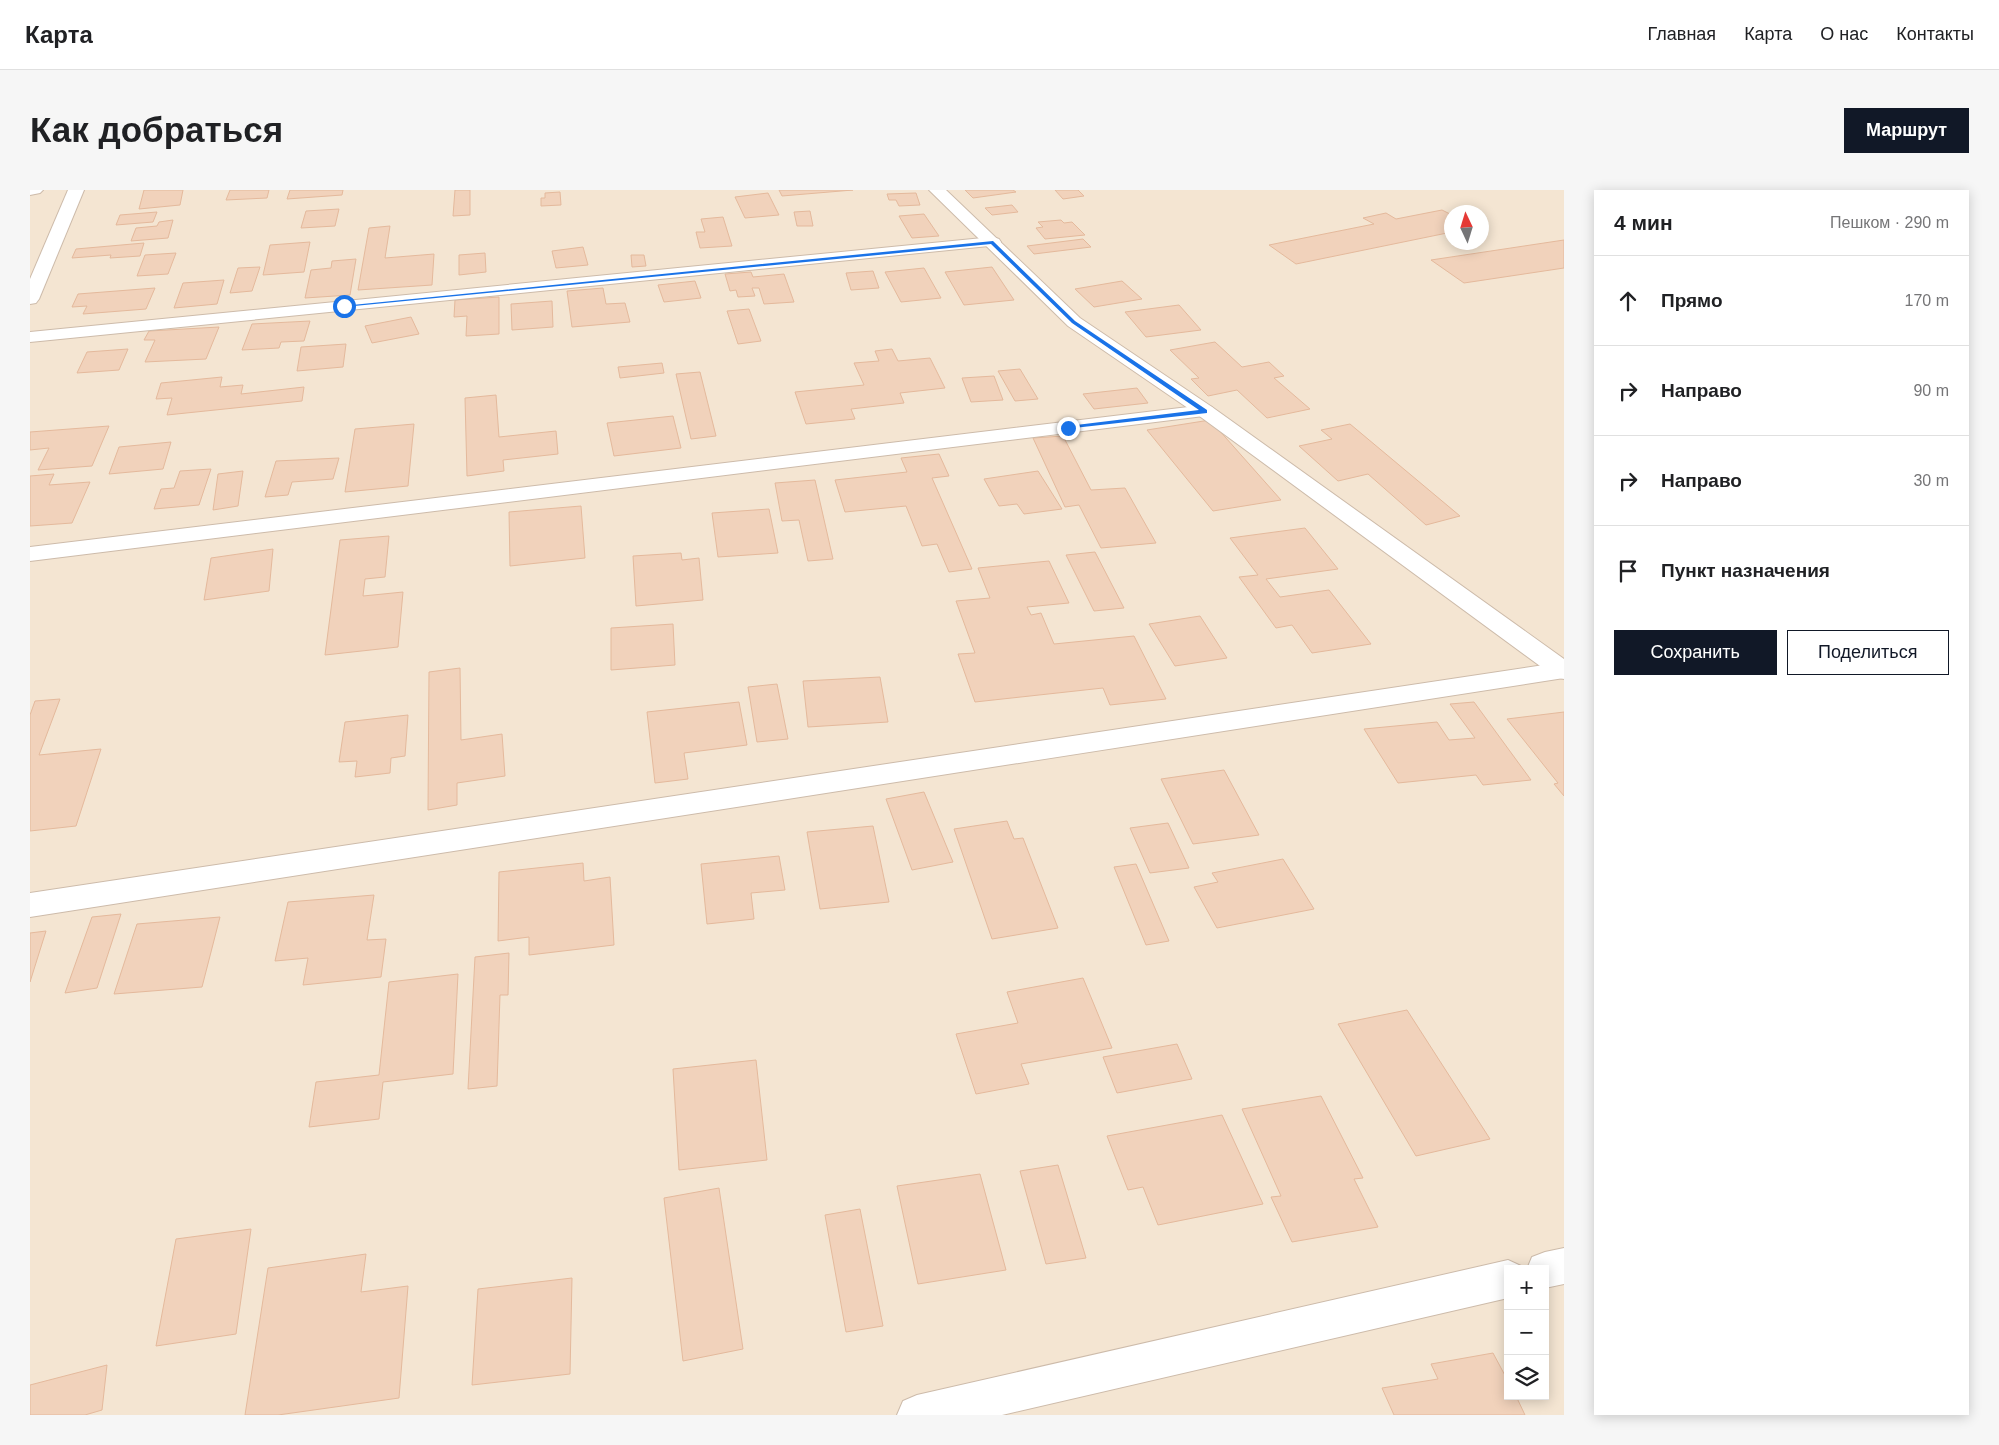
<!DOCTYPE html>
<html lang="ru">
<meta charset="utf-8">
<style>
:root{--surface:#fff;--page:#f6f6f6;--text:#202124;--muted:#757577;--line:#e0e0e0;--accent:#111827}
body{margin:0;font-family:Helvetica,sans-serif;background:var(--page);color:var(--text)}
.controls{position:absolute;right:15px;bottom:15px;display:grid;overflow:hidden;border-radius:0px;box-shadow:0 2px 12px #0003}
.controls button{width:45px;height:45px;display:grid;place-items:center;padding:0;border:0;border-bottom:1px solid var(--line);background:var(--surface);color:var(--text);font:25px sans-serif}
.compass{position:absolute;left:1414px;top:15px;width:45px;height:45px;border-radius:50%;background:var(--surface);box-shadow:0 2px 12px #0003;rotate:356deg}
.stop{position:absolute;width:15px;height:15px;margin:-11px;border:4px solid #1a73e8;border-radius:50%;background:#fff}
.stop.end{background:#1a73e8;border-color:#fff;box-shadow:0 1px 5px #0008}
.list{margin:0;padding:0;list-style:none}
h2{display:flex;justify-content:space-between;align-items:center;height:65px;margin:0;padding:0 20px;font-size:21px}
h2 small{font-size:16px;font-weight:400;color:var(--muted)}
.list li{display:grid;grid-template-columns:32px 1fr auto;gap:15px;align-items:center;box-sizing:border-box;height:90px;padding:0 20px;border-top:1px solid var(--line)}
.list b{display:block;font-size:19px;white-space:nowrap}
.list em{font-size:16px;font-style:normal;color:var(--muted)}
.actions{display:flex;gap:10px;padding:15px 20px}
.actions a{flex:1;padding:11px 0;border:1px solid var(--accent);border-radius:0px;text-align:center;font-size:18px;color:var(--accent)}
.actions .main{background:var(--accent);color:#fff}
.icon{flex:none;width:28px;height:28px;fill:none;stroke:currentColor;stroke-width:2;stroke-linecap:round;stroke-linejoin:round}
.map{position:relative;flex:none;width:1534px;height:1225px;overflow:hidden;border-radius:0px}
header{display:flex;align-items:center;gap:30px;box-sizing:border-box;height:70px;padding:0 25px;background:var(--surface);border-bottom:1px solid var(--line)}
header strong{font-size:24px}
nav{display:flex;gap:28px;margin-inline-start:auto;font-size:18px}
.intro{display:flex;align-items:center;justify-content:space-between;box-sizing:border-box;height:120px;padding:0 30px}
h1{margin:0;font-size:35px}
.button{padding:12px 22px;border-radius:0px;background:var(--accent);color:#fff;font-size:18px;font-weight:700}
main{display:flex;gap:30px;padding:0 30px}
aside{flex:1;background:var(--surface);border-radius:0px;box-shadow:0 2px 12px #0003}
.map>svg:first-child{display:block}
</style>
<header>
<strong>Карта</strong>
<nav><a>Главная</a><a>Карта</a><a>О нас</a><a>Контакты</a></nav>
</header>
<div class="intro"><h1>Как добраться</h1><a class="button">Маршрут</a></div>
<main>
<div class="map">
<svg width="1534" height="1225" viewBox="0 0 1534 1225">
<rect width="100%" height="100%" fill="#fcf3e4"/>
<path fill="#f4e5d2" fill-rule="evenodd" d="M0,0H1534V1225H0ZM1422,22H1452V52H1422ZM1478,1079H1515V1206H1478Z"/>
<g fill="#f1d2bb" stroke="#e4b99c">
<polygon points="114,0 153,0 150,15 109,19"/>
<polygon points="200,0 239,0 237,8 196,10"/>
<polygon points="260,0 313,0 312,5 257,9"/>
<polygon points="425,0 440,0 440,25 423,26"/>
<polygon points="749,0 823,0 752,6"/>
<polygon points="935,0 983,0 986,2 943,8"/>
<polygon points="1025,0 1048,0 1054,6 1033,9"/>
<polygon points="530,2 531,15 511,16 511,8 515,8 515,3"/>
<polygon points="738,3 749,25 715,28 705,7"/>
<polygon points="886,3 890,15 869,16 866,10 859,10 857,4"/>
<polygon points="982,15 988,22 962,25 955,18"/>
<polygon points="309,19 305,36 271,38 276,21"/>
<polygon points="1412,20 1422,25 1422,42 1266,74 1239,55 1344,34 1333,28 1356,23 1366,29"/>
<polygon points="780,21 783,36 767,36 764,22"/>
<polygon points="127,22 123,32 86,35 90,25"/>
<polygon points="894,24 909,46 882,48 869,26"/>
<polygon points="693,27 702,56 670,58 666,42 675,42 671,29"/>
<polygon points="143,30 138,48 101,51 106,38 127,36 129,32"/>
<polygon points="1031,30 1034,33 1042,32 1055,45 1015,49 1006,38 1013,37 1008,32"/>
<polygon points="360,36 355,68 404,64 402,95 328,100 339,38"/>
<polygon points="1053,49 1061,57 1004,64 997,56"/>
<polygon points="1534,50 1534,78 1434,93 1401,70"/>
<polygon points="280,52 274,82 233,85 240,55"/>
<polygon points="114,53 110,66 80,68 81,65 42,68 46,59"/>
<polygon points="553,57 558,75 526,78 522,61"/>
<polygon points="146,63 138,84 107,86 115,65"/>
<polygon points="455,63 456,82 429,85 429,65"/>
<polygon points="601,65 614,65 616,76 602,77"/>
<polygon points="326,69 320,105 275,108 281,80 301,78 302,71"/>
<polygon points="230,77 222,101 200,103 208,78"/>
<polygon points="962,77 984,110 934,115 915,82"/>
<polygon points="894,78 911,108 871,112 855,82"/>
<polygon points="843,81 849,98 821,100 816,83"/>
<polygon points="721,82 723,87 754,84 764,112 734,114 729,98 722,98 725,106 708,107 706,100 700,101 695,84"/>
<polygon points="194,90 187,114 144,118 153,93"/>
<polygon points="665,91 671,108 634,112 628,95"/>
<polygon points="1092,91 1112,109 1064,117 1045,99"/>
<polygon points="125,98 116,119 53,124 57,116 42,117 48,104"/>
<polygon points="573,98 576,114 595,113 600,132 542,137 537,101"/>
<polygon points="469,107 469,144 436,146 437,126 424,127 425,110"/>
<polygon points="522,111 523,137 482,140 481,114"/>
<polygon points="1149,115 1171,140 1116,147 1095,122"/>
<polygon points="719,119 731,151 708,154 697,121"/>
<polygon points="381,127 389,144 342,153 335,136"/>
<polygon points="280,131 274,151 251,152 249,158 212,160 222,134"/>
<polygon points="189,137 176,169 115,172 125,150 114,150 119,141"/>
<polygon points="1185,152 1212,177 1239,172 1254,186 1244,188 1280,219 1237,228 1207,200 1178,206 1161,189 1169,188 1140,160"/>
<polygon points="316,154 313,177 267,181 271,157"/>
<polygon points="98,159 89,180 47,183 57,162"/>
<polygon points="862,159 868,171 900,168 915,198 870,203 874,213 821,219 825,229 776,234 765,202 834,195 824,173 849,171 845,161"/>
<polygon points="632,173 634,183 590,188 588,177"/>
<polygon points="990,179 1008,209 985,211 968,181"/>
<polygon points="670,182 686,246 661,249 646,184"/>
<polygon points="964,186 973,210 941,212 932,188"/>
<polygon points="192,187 190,197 213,195 211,204 274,197 272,211 137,225 142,208 126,209 131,193"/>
<polygon points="1107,198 1118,213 1064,219 1053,204"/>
<polygon points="466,205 469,247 526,241 528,264 473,270 474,281 437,286 435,208"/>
<polygon points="643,226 651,258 584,266 577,233"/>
<polygon points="1180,230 1251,310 1183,321 1117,240"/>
<polygon points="384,234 378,296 315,302 325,239"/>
<polygon points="1320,234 1430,326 1396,335 1338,284 1308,291 1269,256 1302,249 1291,240"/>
<polygon points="79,236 62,276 8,280 19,258 0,260 0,242"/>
<polygon points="1033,246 1061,300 1095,298 1126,353 1071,358 1049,315 1035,317 1003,248"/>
<polygon points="141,252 133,279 79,284 89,257"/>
<polygon points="909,264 919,286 902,288 942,379 919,382 907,354 892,356 876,316 815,322 805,290 877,282 871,268"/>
<polygon points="309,268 303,289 262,292 258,305 235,307 246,271"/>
<polygon points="181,279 169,315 124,319 131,299 144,298 150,281"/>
<polygon points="213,281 208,316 183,320 188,284"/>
<polygon points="1008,281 1032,319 994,324 987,314 969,316 954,289"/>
<polygon points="24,284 19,295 60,292 42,333 0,336 0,286"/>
<polygon points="785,290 803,369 778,371 769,330 752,331 745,293"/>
<polygon points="551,316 555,368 480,376 479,322"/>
<polygon points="739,319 748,363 688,367 682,323"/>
<polygon points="1275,338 1308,379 1236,389 1250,407 1299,400 1341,454 1282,463 1262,435 1246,438 1209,387 1228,385 1200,348"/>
<polygon points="359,346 355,387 335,389 333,406 373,402 368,457 295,465 310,350"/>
<polygon points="243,359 239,401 174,410 181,368"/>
<polygon points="1065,362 1094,418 1064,421 1036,365"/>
<polygon points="651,363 652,370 669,368 673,410 606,416 603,366"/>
<polygon points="1019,371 1039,413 997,417 1001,425 1011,423 1024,454 1104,446 1136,509 1080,515 1073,498 945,512 928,464 945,463 926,411 960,408 948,378"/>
<polygon points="1170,426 1197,468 1145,476 1119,434"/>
<polygon points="643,434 645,475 581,480 581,438"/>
<polygon points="430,478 431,550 472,544 475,586 427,593 427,615 398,620 399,482"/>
<polygon points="850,487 858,532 778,537 773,491"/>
<polygon points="747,494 758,549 727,552 718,497"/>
<polygon points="30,509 9,565 71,559 46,636 0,641 0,525 5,511"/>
<polygon points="709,512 717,555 654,563 658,589 625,593 617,522"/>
<polygon points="1444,512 1501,590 1453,595 1446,585 1368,593 1334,539 1407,532 1419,550 1445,548 1420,514"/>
<polygon points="1534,522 1534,606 1524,594 1528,593 1477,529"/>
<polygon points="378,525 375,566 361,568 360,583 325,587 327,571 309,572 315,532"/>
<polygon points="1194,580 1229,645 1163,654 1131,589"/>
<polygon points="894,602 923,672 882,680 856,609"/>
<polygon points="977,631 984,649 993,648 1028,738 962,749 924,639"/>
<polygon points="1138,633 1159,678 1120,683 1100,638"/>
<polygon points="843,636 859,712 790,719 777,642"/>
<polygon points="749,666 755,700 721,703 724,729 677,734 671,674"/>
<polygon points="1253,669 1284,719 1187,738 1164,697 1188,692 1182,683"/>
<polygon points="553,673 554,691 580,687 584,755 499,765 499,747 468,751 469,682"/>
<polygon points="1106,674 1139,751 1116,755 1084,677"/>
<polygon points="344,705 337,750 356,749 351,787 273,795 278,768 245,771 258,712"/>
<polygon points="91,724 67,798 35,803 62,727"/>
<polygon points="190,727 172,797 84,804 107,734"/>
<polygon points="16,741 0,792 0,743"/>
<polygon points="479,763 478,805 470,805 467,896 438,899 445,767"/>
<polygon points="428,784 423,884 353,892 349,929 279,937 286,892 349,885 359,792"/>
<polygon points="1053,788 1082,858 991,874 999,894 946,904 926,844 988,833 977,802"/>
<polygon points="1377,820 1460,949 1386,966 1308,834"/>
<polygon points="1147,854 1162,889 1087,903 1073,867"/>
<polygon points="726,870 737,970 649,980 643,879"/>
<polygon points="1291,906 1333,988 1324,989 1348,1037 1262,1052 1241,1007 1251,1006 1212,919"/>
<polygon points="1192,925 1233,1014 1128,1035 1113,997 1098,1000 1077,946"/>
<polygon points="1028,975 1056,1068 1016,1074 990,981"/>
<polygon points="950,984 976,1080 888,1094 867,996"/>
<polygon points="689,998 713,1159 653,1171 634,1008"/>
<polygon points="830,1019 853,1136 816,1142 795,1025"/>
<polygon points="221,1039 206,1144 126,1156 146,1049"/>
<polygon points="336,1064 331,1102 378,1096 369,1208 248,1225 215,1225 238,1078"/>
<polygon points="542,1088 540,1184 442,1195 448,1099"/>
<polygon points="1463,1163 1478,1191 1478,1206 1486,1206 1495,1225 1364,1225 1352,1198 1408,1189 1401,1174"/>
<polygon points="77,1175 72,1220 55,1225 0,1225 0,1195"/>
</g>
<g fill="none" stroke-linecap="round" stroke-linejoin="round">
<defs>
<g id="minor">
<polygon points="0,0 13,0 10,3 0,5"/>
<polygon points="38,0 54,0 9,109 6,113 0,114 0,89"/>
<polygon points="963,47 969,49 971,52 969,55 0,152 0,142"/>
<polygon points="1175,215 1182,217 1185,221 1182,225 0,371 0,357"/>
<polygon points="1534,472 1534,488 0,727 0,703"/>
<polygon points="1534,1058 1534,1094 1515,1098 1515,1079 1497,1079 1502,1067 1515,1062"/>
<polygon points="1478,1070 1491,1076 1492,1079 1478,1079 1478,1108 972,1225 867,1225 873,1211 887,1205"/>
</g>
<polygon id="tertiary" points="899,0 916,0 1050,128 1182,217 1534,469 1534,489 1525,487 1168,225 1038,136"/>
</defs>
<use href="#minor" stroke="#cdbbaa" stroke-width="2"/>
<use href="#tertiary" stroke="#cdbbaa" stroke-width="2"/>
<use href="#minor" fill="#fff" fill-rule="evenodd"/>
<use href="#tertiary" fill="#fff" fill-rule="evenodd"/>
</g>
<polygon fill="#1a73e8" points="963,51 1045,131 1177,220 1177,223 1035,239 1038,236 1169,220 1042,133 961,54 314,117 312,116"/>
</svg>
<div class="controls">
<button>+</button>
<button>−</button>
<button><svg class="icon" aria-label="layers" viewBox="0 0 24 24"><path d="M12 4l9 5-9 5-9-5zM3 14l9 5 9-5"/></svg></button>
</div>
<svg class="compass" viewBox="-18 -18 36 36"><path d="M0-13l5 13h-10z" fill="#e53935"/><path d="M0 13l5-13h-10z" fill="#757577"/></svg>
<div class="stop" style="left:314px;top:116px"></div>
<div class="stop end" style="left:1038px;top:238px"></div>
</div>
<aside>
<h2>4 мин<small>Пешком · 290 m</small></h2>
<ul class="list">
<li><svg class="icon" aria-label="ahead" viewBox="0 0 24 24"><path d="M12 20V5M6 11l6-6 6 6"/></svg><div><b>Прямо</b></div><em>170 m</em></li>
<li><svg class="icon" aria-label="right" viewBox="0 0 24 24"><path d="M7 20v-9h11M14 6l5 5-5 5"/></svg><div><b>Направо</b></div><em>90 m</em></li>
<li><svg class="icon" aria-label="right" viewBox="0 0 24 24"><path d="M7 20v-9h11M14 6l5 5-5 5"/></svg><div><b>Направо</b></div><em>30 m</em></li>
<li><svg class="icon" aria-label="arrive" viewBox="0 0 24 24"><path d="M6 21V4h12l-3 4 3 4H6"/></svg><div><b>Пункт назначения</b></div></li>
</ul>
<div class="actions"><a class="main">Сохранить</a><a>Поделиться</a></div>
</aside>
</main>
